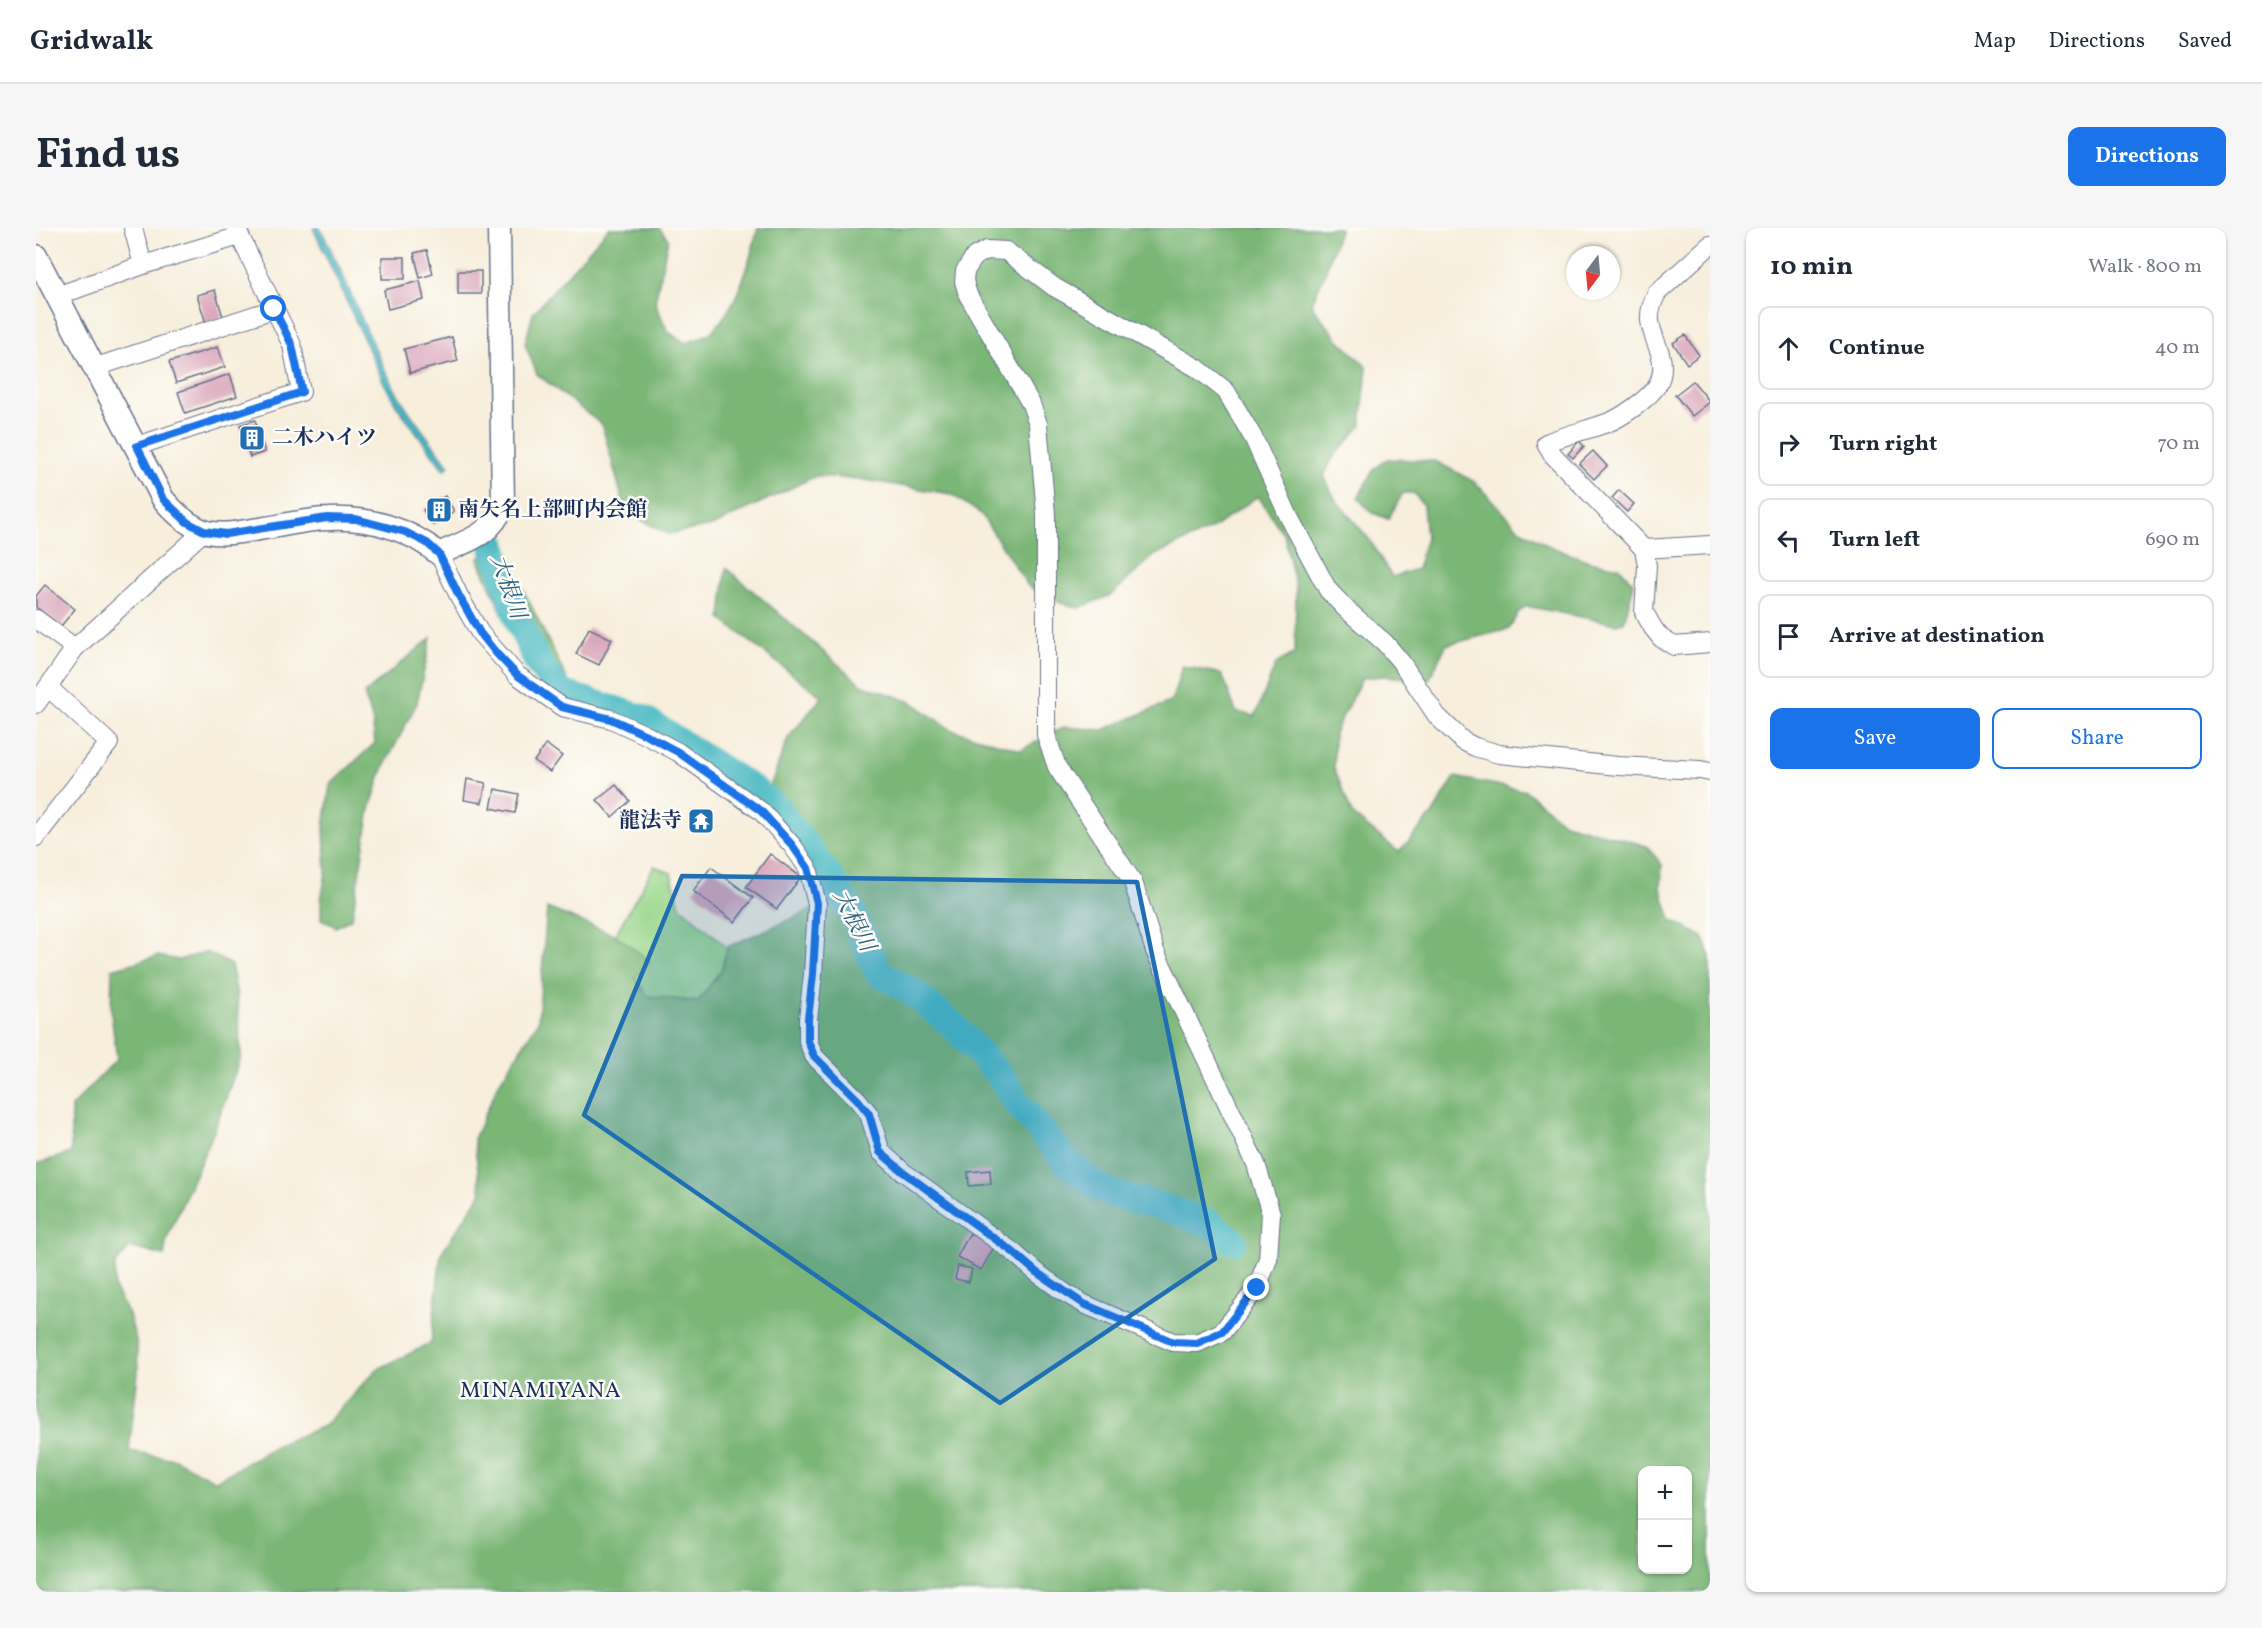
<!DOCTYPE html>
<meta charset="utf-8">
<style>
:root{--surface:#fff;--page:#f6f6f7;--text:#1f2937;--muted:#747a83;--line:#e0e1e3;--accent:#1a73e8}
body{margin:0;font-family:Vollkorn,"Noto Serif JP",serif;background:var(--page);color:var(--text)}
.controls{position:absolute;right:18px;bottom:18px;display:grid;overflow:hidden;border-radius:12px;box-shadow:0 2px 4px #0004}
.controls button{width:54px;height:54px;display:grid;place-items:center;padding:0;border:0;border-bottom:2px solid var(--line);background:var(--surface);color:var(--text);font:30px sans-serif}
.compass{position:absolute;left:1530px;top:18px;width:54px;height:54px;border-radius:50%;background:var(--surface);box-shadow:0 2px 4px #0004;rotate:196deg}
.stop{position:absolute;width:18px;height:18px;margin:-14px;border:4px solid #1a73e8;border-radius:50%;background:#fff}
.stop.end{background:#1a73e8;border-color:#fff;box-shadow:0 2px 6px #0008}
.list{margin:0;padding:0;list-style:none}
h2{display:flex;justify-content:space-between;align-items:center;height:78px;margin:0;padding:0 24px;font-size:26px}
h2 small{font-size:20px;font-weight:400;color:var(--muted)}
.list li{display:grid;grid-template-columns:39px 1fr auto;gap:18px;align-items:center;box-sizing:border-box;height:84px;margin:0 12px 12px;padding:0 12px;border:2px solid var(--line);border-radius:12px}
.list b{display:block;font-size:22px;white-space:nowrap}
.list em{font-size:20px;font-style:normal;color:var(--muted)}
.actions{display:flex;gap:12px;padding:18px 24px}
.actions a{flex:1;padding:14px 0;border:2px solid var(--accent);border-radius:12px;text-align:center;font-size:21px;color:var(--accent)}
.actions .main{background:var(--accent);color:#fff}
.icon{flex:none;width:33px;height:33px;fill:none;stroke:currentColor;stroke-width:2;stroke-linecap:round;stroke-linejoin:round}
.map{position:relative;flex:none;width:1674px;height:1364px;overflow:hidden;border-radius:12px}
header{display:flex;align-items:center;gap:36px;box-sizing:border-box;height:84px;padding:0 30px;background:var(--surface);border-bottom:2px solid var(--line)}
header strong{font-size:28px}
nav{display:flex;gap:33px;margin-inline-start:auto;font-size:21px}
.intro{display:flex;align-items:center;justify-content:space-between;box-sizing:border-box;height:144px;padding:0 36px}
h1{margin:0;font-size:42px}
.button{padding:15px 27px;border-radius:12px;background:var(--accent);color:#fff;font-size:21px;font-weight:700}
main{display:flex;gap:36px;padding:0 36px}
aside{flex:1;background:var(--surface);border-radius:12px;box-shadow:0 2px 4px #0004}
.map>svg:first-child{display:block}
</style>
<header>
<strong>Gridwalk</strong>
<nav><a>Map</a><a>Directions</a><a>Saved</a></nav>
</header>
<div class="intro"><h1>Find us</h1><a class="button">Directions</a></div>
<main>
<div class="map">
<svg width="1674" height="1364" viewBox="0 0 1674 1364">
<rect width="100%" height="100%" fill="#fdfcf7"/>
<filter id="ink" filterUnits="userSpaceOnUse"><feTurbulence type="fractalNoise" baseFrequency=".0167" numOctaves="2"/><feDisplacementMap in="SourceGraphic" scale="12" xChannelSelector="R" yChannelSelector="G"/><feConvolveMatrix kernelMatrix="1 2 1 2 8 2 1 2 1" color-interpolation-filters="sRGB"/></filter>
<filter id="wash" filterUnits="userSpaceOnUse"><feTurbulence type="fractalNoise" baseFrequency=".008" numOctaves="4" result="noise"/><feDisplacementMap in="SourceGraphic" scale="24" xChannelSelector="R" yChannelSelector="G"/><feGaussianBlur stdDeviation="1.35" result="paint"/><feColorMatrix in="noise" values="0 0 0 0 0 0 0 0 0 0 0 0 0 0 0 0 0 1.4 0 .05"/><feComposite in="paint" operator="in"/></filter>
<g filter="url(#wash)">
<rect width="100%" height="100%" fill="#f7eedc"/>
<polygon fill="#98d58a" stroke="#5a8274" stroke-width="1.5" points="618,638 635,645 644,678 691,719 686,741 662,774 611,768 598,750 579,707"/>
<g fill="#7ab676" stroke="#4a726a" stroke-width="1.5" fill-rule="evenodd">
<path d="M573,0H623L632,11L619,74L632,104L650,115C658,112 670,109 676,103C703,77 713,35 722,0H1304L1288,48L1275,77L1303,112L1331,139L1325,198L1296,231L1288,248L1299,271L1333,311L1356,349L1381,341L1390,310L1387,277L1378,265H1367L1352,291L1335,284L1322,270L1338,241L1351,231L1399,233L1439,254L1483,301L1515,319L1553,333L1583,339L1598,356L1588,394L1580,396L1490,378L1482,385L1473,401L1410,417L1393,452L1347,448L1326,450L1298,505V540L1316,586L1363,624L1396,587L1419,549L1490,563L1528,595L1611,618L1626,637L1625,660L1635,692L1667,709L1674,727V1364H0V936L35,925V879L81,831L75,785L76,741L122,728L143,732L171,724L195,737L201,767L205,829L176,908L131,1010L128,1028L94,1019L79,1037L78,1060L93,1087L101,1116L102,1145L93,1223L139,1231L180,1253L241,1217L288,1198L340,1142L395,1115L405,1025L445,966L438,911L463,855L502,794L511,680L579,707L614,733L599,750L611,768L662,774L686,741L691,719L786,677L777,637L763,610L725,583L752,510L786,469L685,391L690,340L825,456L875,474L916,502L985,522L1028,499L1067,502L1136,473L1146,438L1186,446L1200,484L1219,488L1240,436L1259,425L1260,361L1248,307L1222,268L1177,300L1119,327L1075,367L1043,380L1025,375L992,358L945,286L915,266L823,251L780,248L676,298L632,306L590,284L566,197L501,146L489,116L497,85ZM1606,1242H1652V1342H1606Z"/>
<polygon points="464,314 548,486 508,467 477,409 442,331"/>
<polygon points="395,410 381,475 346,543 334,581 316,690 300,699 285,691 285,672 290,645 288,600 294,557 339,515 336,490 328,466"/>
</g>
<path fill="#4bbac3" stroke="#337490" stroke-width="1.5" d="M277,0H284C310,49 328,101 353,150C369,182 392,209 413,238L408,242L361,178L348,155Z"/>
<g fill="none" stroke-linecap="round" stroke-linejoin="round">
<polyline stroke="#4bbac3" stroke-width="28" points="456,315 484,397 501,433 524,465 606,490 718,562 744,584 794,650 817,687 842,744 876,764 916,796 966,850 983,877 1031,934 1056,955 1078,967 1120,977 1172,994 1197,1013"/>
</g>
<g id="blocks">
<g fill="#daa8bc">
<polygon points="391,22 397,46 384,50 378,25"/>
<rect x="346" y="29" width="23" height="22"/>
<rect x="422" y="43" width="23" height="23"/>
<polygon points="384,53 388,72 352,81 348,62"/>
<polygon points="179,62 187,89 170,95 161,67"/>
<polygon points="1649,107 1663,127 1651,136 1637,115"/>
<polygon points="416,109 422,133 374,145 368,121"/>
<polygon points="182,119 189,139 140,155 133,134"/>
<polygon points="194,146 201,168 149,185 142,164"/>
<polygon points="1657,153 1674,174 1656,188 1639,167"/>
<polygon points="219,192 229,224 214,229 204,197"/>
<polygon points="1543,213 1548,218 1537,230 1532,226"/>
<polygon points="1557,223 1571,238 1558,251 1543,236"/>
<polygon points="1583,262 1598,276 1591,284 1576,270"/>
<polygon points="409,268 418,283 397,297 387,282"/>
<polygon points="9,357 39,381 25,398 0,379 0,368"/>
<polygon points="553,400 576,411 563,437 540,426"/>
<polygon points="510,516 526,528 514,544 498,533"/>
<polygon points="431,551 450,555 446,575 428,572"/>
<polygon points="580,557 594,573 576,589 561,572"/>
<polygon points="459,561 483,566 479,585 455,580"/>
<polygon points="734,626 765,649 741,681 710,659"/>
<polygon points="675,639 717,670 699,694 657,663"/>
<polygon points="954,942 955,956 933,958 932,944"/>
<polygon points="934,1005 958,1019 945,1042 921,1029"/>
<polygon points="922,1038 936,1041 933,1054 919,1051"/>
</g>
</g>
</g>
<g filter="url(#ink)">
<use href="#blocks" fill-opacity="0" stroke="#68728a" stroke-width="1.5"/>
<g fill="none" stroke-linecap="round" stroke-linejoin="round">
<defs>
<g id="minor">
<polyline points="97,0 107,37"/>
<path d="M1674,17L1621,65C1608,90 1615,100 1624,125C1627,135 1627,147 1622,156C1614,170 1585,190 1571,195C1551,202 1530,207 1510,215L1517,227L1608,321L1611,338L1608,384L1617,400L1625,410L1638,418L1674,415"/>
<polyline points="21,68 107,37 204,8"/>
<polyline points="60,139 238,81"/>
<polyline points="101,218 265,164 256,117 200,0"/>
<polyline points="1608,321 1674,317"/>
<polyline points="403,326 423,368 444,405 481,447 526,479 575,491 610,507 642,524 725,583 756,617 772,640 781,676 777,746 772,791 772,813 778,828 822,872 833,886 845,924 866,943 977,1024 1000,1044 1029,1065 1048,1076 1137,1114 1161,1115 1186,1104 1221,1060 1232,1031 1235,986 1220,936 1119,723 1097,654 1021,539 1010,507 1010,286 1002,196 995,176 932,67 928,53 929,43 939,28 951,22 970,23 1018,59 1161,140 1190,163 1218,211 1253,289 1292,362 1310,381 1349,415 1365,434 1401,488 1427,513 1439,519 1463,526 1582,538 1664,542 1674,544"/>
<polyline points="0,391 39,420"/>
<polyline points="0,476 39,420 168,303"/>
<polyline points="0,609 73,515 13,460"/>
</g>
<path id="tertiary" d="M0,28L127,271C138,284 153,299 171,304C190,308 210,303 229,300C250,297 272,291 293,291C332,289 372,300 403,326C431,312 454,309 467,278L463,0"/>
</defs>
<use href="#minor" stroke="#68728a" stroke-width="20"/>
<use href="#tertiary" stroke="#68728a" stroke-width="25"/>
<use href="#minor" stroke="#fff" stroke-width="18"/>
<use href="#tertiary" stroke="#fff" stroke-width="22"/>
</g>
</g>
<g fill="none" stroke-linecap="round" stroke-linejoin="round" filter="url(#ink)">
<polyline stroke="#1a73e8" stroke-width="8" points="238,81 256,117 266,164 101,218 127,271 151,294 168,303 190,306 291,290 320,291 369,304 391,315 403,326 423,368 444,405 461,426 481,447 526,479 575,491 610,507 642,524 725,583 756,617 772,640 781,675 777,746 772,791 772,813 778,828 822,872 833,886 844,924 866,943 977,1024 1000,1044 1048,1076 1137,1114 1161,1115 1186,1104 1221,1060"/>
</g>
<path fill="#1f6fb2" fill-opacity="0.2" stroke="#1f6fb2" stroke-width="4.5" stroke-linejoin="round" d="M646,648L1101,654L1179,1031L964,1175L548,887Z"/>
<defs>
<symbol id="building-square" viewBox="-11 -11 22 22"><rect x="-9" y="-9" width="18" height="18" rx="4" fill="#1f6fb2" stroke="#fdfcf7"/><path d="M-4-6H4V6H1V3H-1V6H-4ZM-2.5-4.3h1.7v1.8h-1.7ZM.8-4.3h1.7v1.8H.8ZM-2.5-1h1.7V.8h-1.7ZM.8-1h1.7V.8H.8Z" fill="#fff"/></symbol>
<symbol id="temple-square" viewBox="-11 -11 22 22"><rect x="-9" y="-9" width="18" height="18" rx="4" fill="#1f6fb2" stroke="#fdfcf7"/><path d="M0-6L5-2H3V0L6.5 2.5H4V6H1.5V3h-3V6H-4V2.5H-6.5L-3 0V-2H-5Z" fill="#fff"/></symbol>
</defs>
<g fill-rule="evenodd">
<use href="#building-square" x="201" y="195" width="30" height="30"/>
<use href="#building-square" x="388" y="267" width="30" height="30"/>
<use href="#temple-square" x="650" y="578" width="30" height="30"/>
</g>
<g text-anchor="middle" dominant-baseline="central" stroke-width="5" stroke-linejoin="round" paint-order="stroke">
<g font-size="21" font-weight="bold" fill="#1b2f5e" stroke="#fdfcf7" text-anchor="start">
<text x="236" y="210">二木ハイツ</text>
<text x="422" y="282">南矢名上部町内会館</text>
<text x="646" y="593" text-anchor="end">龍法寺</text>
</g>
<g font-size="22" font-style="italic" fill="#2c6081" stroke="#fdfcf7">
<text transform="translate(471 359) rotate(71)">大根川</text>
<text transform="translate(817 693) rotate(63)">大根川</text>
</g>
<g font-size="22" letter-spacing="1.5" fill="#1b2f5e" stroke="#fdfcf7">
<text x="505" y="1163">MINAMIYANA</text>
</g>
</g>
</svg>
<div class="controls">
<button>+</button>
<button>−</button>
</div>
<svg class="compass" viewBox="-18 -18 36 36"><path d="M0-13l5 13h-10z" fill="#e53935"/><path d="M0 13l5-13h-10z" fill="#747a83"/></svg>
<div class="stop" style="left:238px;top:81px"></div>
<div class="stop end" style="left:1221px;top:1060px"></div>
</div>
<aside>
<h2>10 min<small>Walk · 800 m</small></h2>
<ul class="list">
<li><svg class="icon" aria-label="ahead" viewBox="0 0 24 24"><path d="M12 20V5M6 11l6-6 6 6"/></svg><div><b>Continue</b></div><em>40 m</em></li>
<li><svg class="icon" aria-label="right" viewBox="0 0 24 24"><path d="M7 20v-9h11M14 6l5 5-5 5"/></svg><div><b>Turn right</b></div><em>70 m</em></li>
<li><svg class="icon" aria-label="left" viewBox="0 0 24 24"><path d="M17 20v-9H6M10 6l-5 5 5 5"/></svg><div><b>Turn left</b></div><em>690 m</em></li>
<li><svg class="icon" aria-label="arrive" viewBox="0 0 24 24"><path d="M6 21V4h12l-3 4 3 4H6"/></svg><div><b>Arrive at destination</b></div></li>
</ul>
<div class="actions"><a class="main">Save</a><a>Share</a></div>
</aside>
</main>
